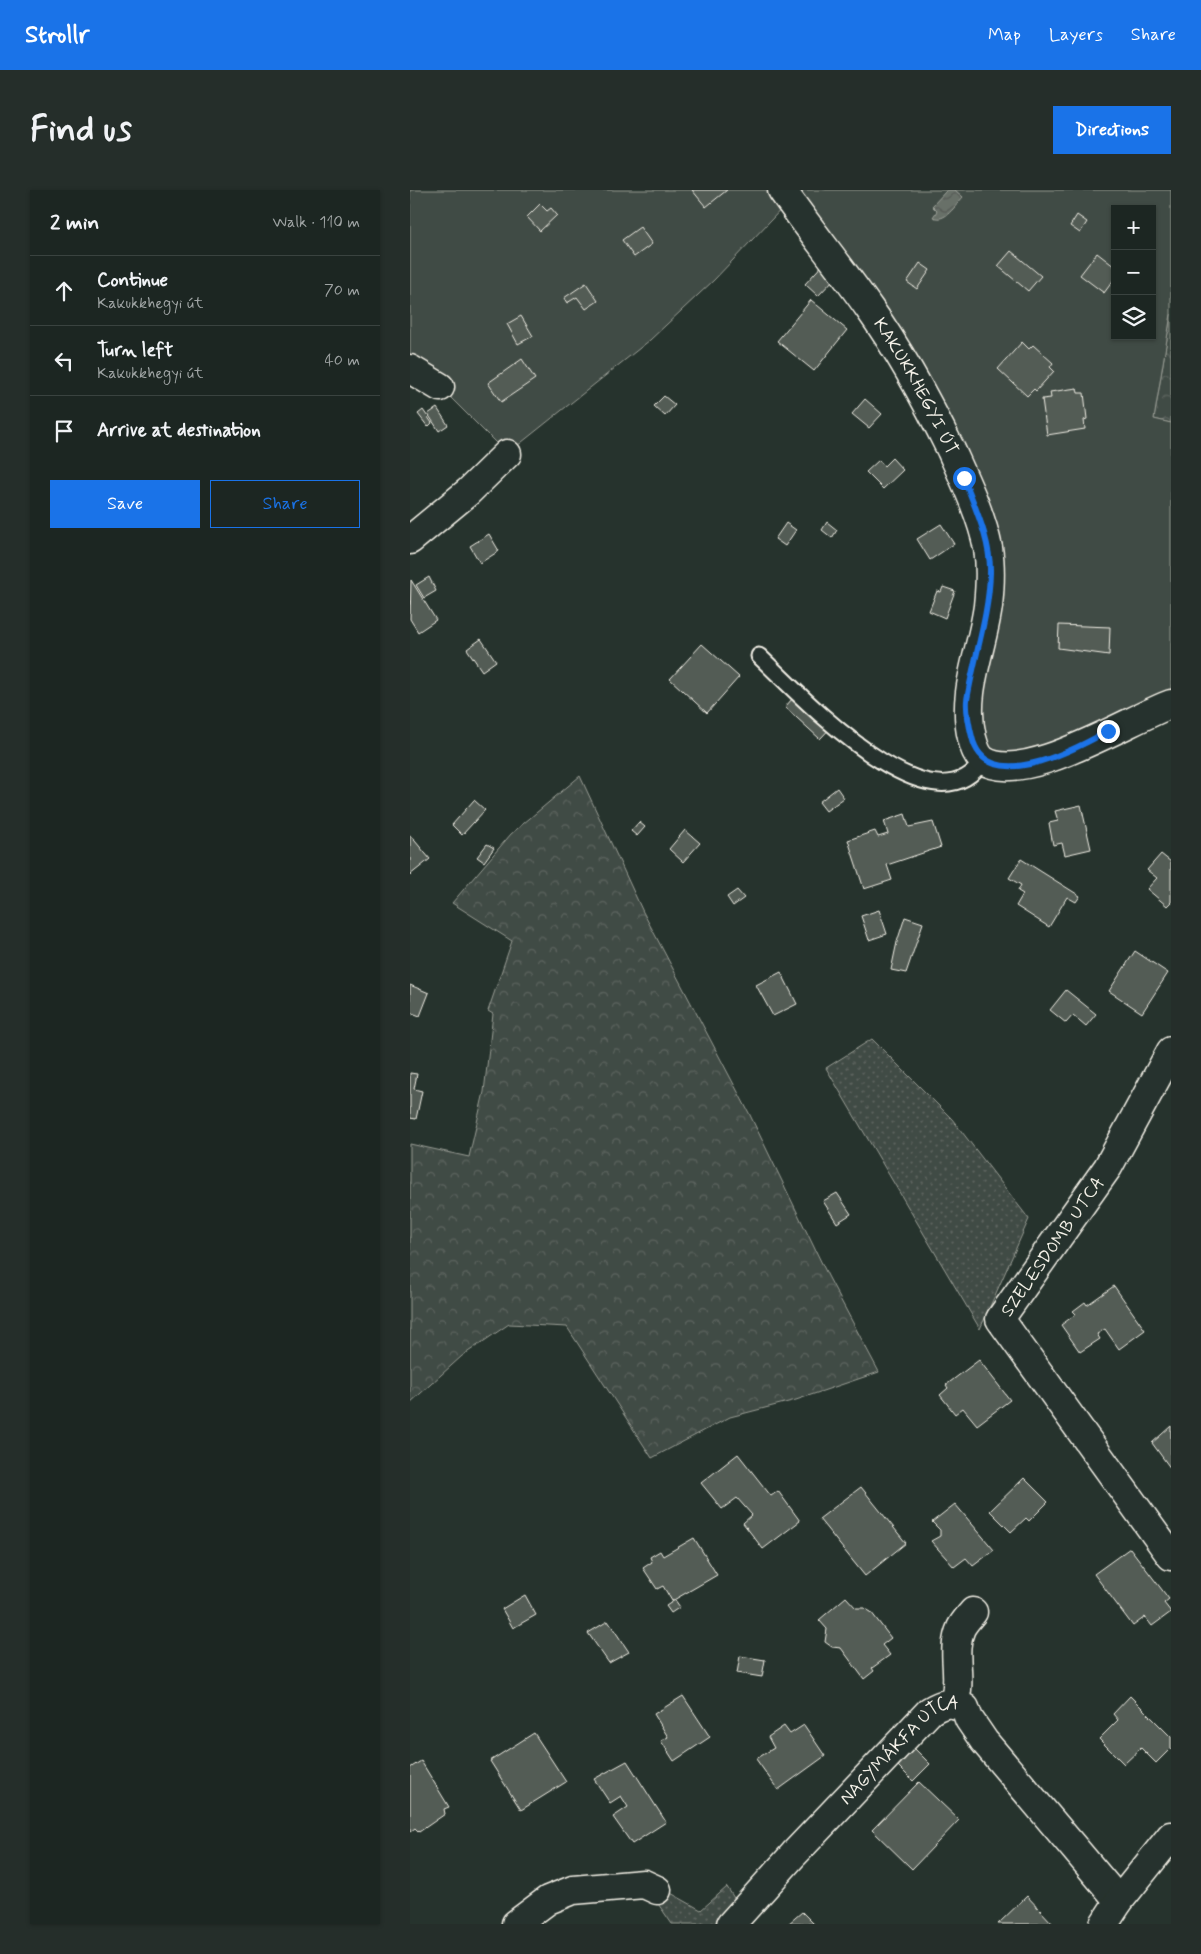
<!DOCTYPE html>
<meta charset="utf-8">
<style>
:root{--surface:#1c2622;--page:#252e2a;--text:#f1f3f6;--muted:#a0a5a5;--line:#3a4340;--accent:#1a73e8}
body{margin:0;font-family:Mynerve,sans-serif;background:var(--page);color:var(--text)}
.controls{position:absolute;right:15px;top:15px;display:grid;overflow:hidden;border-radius:0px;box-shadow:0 1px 4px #0004}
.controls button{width:45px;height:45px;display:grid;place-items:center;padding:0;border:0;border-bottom:1px solid var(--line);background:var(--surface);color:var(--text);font:25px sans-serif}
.stop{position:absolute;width:15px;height:15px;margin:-11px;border:4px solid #1a73e8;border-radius:50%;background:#fff}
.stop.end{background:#1a73e8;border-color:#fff;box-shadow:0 1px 5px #0008}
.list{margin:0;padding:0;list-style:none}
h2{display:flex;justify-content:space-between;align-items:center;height:65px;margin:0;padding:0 20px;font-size:21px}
h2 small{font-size:16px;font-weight:400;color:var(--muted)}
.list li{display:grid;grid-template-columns:32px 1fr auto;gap:15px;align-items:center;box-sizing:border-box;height:70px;padding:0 20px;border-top:1px solid var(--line)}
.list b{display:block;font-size:19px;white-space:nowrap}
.list p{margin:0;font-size:16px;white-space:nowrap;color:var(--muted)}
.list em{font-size:16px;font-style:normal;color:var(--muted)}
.actions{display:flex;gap:10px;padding:15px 20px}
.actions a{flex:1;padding:11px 0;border:1px solid var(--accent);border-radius:0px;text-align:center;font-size:18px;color:var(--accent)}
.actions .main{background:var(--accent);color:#fff}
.icon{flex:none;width:28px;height:28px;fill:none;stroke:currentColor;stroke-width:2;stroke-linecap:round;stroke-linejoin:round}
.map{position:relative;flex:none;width:761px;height:1734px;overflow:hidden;border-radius:0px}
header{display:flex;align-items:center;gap:30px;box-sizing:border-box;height:70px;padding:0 25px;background:var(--accent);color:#fff}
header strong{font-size:24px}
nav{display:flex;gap:28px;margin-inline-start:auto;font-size:18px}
.intro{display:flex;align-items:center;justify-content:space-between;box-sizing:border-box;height:120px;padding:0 30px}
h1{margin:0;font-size:35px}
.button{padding:12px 22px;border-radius:0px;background:var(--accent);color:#fff;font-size:18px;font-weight:700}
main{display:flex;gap:30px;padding:0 30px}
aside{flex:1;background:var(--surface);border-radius:0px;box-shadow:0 1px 4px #0004}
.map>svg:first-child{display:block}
</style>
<header>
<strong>Strollr</strong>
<nav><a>Map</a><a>Layers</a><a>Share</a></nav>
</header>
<div class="intro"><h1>Find us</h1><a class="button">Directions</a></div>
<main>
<aside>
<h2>2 min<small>Walk · 110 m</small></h2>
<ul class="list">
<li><svg class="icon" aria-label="ahead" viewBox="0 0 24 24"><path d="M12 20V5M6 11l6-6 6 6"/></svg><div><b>Continue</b><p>Kakukkhegyi út</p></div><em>70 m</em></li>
<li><svg class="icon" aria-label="left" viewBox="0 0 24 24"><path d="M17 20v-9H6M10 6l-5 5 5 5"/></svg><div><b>Turn left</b><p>Kakukkhegyi út</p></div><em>40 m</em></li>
<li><svg class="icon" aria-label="arrive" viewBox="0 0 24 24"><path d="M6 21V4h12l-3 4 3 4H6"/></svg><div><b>Arrive at destination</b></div></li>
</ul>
<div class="actions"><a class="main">Save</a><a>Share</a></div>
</aside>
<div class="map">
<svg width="761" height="1734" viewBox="0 0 761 1734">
<defs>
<pattern id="grass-dots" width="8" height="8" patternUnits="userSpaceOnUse" patternTransform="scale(1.25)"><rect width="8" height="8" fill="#414b45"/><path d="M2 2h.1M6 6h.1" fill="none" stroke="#5d6560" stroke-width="1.8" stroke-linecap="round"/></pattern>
<pattern id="forest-crowns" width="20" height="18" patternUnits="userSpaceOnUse" patternTransform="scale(1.25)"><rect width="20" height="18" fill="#414b45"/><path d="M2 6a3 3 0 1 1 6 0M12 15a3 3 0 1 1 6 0" fill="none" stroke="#5d6560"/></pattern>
<pattern id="water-waves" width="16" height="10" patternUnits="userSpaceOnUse" patternTransform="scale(1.25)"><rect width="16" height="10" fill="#676f68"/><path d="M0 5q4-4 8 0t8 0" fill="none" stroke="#565a55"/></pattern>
</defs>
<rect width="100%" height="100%" fill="#26332d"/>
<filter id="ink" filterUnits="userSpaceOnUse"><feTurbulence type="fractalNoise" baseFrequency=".02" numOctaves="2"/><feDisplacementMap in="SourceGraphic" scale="10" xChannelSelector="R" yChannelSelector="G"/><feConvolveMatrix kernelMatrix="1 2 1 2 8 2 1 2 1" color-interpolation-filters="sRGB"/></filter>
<g filter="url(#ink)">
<g fill="url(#grass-dots)" stroke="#9a9e96">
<polygon points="462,849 542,929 619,1029 570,1139 416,878"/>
<polygon points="250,1697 291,1720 317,1697 329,1716 315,1734 262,1734 244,1708"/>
</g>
<g fill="url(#forest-crowns)" stroke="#9a9e96">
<polygon points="761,124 761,233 744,229"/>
<polygon points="170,586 233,722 339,923 418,1086 469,1182 386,1210 320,1227 242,1268 157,1137 99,1134 52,1166 0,1213 0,954 59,967 74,902 83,824 78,821 102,751 42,713 101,644"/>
</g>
<path fill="#414b45" stroke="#9a9e96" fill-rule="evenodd" d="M0,0H761V124L744,229L761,233V514L613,576L564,558L578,418L554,288L379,11L304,90L240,150L97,264L30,197L0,179ZM705,19H742V146H705Z"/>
<path fill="url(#water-waves)" stroke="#9fa39b" d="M537,0H545L553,7C545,16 535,33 523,27L527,21L522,16Z"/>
<g fill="#525c55" stroke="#f4f1e8">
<polygon points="282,0 317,0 296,17"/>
<polygon points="130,14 137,21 141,18 147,25 130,41 117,27"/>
<polygon points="667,25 677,32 670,43 660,36"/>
<polygon points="230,37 242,54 224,67 212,50"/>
<polygon points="601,61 631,86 618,101 588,76"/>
<polygon points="687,63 705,77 705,88 694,103 670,85"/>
<polygon points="415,72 426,87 408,106 395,94"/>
<polygon points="510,73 520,80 507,99 497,92"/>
<polygon points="176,93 188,111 176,119 167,107 157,113 154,108"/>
<polygon points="401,110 437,140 404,181 367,151"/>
<polygon points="111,126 123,146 108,154 97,134"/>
<polygon points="612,152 619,159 623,155 643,173 640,177 644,181 626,201 624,199 617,206 588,179"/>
<polygon points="112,169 125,189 91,212 78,193"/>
<polygon points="667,198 668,203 674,203 677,229 674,230 675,239 637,245 632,209 641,208 640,202"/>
<polygon points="254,206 265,215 255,226 244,216"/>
<polygon points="455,209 472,224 459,238 442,224"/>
<polygon points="27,218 38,235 29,241 18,224"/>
<polygon points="13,220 22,233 18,237 8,224"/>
<polygon points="482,268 493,280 473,299 456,282 469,270 474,276"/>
<polygon points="417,332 427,340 422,348 412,340"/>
<polygon points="376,333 386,340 375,356 365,349"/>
<polygon points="531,334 544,354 520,370 507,349"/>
<polygon points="79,344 89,361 70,373 60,356"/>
<polygon points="19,387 26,401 14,408 6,395"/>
<polygon points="1,390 26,430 8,442 0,429"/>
<polygon points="533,397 545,401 535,428 519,421 527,401 531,402"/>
<polygon points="649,435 700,437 699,465 648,458"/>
<polygon points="71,449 86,471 72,481 57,459"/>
<polygon points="292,454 329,487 297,523 260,489"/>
<polygon points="391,499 426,532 410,549 375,517"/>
<polygon points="427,598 434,608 416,621 409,612"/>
<polygon points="64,610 75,620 52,645 42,635"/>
<polygon points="671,615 681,659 655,665 652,653 643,655 639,633 648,631 645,621"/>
<polygon points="495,624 499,637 523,632 531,657 477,675 482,690 454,699 438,650 465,641 468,647 478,644 474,631"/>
<polygon points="229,632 235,637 227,646 221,641"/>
<polygon points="275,640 290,653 273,672 259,659"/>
<polygon points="0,645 20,669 0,685"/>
<polygon points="77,654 84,658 74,672 67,667"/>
<polygon points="751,664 761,672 761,712 757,716 737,699 747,688 737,680"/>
<polygon points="611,669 670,706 666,712 657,707 639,737 606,716 613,704 608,701 611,695 599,688"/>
<polygon points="327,700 334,708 323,716 317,707"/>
<polygon points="469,720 477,744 459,750 451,726"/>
<polygon points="495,727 513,733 496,783 481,780 487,752"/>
<polygon points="725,761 758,783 732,823 699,801"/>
<polygon points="371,782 387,814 363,826 346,795"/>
<polygon points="0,795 19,803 10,826 2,823 0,827"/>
<polygon points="656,800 686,824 676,836 663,825 656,833 640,820"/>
<polygon points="0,883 7,884 4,899 12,901 6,929 0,928"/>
<polygon points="427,1003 441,1024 427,1033 413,1011"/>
<polygon points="704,1096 735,1140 709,1159 695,1139 687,1144 690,1149 670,1162 651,1135 666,1124 663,1121 675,1112 677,1115"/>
<polygon points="569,1170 600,1210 567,1235 553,1218 545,1224 530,1205 538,1198 536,1195"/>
<polygon points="761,1236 761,1279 742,1253"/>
<polygon points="328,1264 361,1306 368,1301 390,1331 353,1359 333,1333 342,1325 327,1308 312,1319 291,1293"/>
<polygon points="614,1288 638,1312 619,1331 616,1328 601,1342 580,1321"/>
<polygon points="451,1297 496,1353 455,1386 409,1329"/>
<polygon points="545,1314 584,1360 563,1376 556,1368 544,1377 521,1351 530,1346 530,1340 522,1332"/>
<polygon points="284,1348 307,1385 262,1411 253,1396 247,1399 233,1378 242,1372 240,1367 250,1361 253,1366"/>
<polygon points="720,1358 759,1409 754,1413 761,1422 742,1436 735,1427 723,1436 684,1384"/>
<polygon points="115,1405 126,1425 103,1438 92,1419"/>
<polygon points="436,1407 446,1418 454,1418 461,1422 481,1448 472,1455 480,1465 462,1478 464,1481 454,1489 431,1458 422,1457 415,1452 417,1439 409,1430"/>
<polygon points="265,1410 270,1417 261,1423 256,1416"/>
<polygon points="198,1431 219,1462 199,1473 178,1443"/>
<polygon points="330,1466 355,1470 352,1487 327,1483"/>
<polygon points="273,1506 300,1547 264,1571 251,1551 258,1547 244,1524"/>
<polygon points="720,1506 761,1547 761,1558 746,1573 731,1558 714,1574 689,1549 708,1530 703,1524"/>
<polygon points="394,1535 415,1566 368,1600 346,1569 364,1558 358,1547 374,1536 380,1544"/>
<polygon points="124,1543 156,1592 111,1620 80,1571"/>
<polygon points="502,1556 520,1574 503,1591 485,1573"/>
<polygon points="11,1571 39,1617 34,1619 35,1624 9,1642 5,1638 0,1642 0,1578"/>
<polygon points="217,1571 256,1632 222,1654 203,1627 218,1617 211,1606 200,1613 184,1589"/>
<polygon points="509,1592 549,1630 502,1679 462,1640"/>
<polygon points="617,1706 643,1734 588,1734"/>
<polygon points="392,1722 404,1734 378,1734"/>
</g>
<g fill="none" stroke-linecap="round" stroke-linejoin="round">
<defs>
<path id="lane" d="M349,466C388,502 523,650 573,570"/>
<g id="street">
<path id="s1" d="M372,0C400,40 431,78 459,118C491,163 517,211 541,260C555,291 571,324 578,358C581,377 580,397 578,416C572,461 551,502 562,548C564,555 566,565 573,570C613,597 719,529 761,514"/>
<polyline points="0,179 30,197"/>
<polyline points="0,350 58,302 97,264"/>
<polyline points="761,861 698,977 590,1129 761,1366"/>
<path d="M544,1513C553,1489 540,1462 551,1438C554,1432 559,1427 563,1422"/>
<polyline points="106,1734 138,1710 163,1700 234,1694 247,1700"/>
<path id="s2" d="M321,1734L384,1664L520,1521C533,1513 541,1511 555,1518L559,1529L574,1551L709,1711"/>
<polyline points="694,1734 709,1711 761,1646"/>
</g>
</defs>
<use href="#lane" stroke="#f4f1e8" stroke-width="19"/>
<use href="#street" stroke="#f4f1e8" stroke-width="31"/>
<use href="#lane" stroke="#26332d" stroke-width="15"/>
<use href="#street" stroke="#26332d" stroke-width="28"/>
</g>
</g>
<g fill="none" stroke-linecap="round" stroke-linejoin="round" filter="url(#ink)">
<path stroke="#1a73e8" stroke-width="6" d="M554,288C565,318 581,351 580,383C579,426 564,467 557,510C556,522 559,535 562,547C576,607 666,559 698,541"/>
</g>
<g text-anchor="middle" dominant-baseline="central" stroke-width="4" stroke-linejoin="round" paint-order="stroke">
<g font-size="18" fill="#f4f1e8" stroke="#26332d">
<text stroke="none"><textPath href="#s1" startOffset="238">KAKUKKHEGYI ÚT</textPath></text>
<text transform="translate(643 1057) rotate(-55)">SZELESDOMB UTCA</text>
<text stroke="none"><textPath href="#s2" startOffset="244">NAGYMÁKFA UTCA</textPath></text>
</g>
</g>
</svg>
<div class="controls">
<button>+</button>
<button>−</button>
<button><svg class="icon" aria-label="layers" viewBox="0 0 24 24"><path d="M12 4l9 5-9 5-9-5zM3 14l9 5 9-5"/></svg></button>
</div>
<div class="stop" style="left:554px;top:288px"></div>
<div class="stop end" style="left:698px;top:541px"></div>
</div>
</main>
